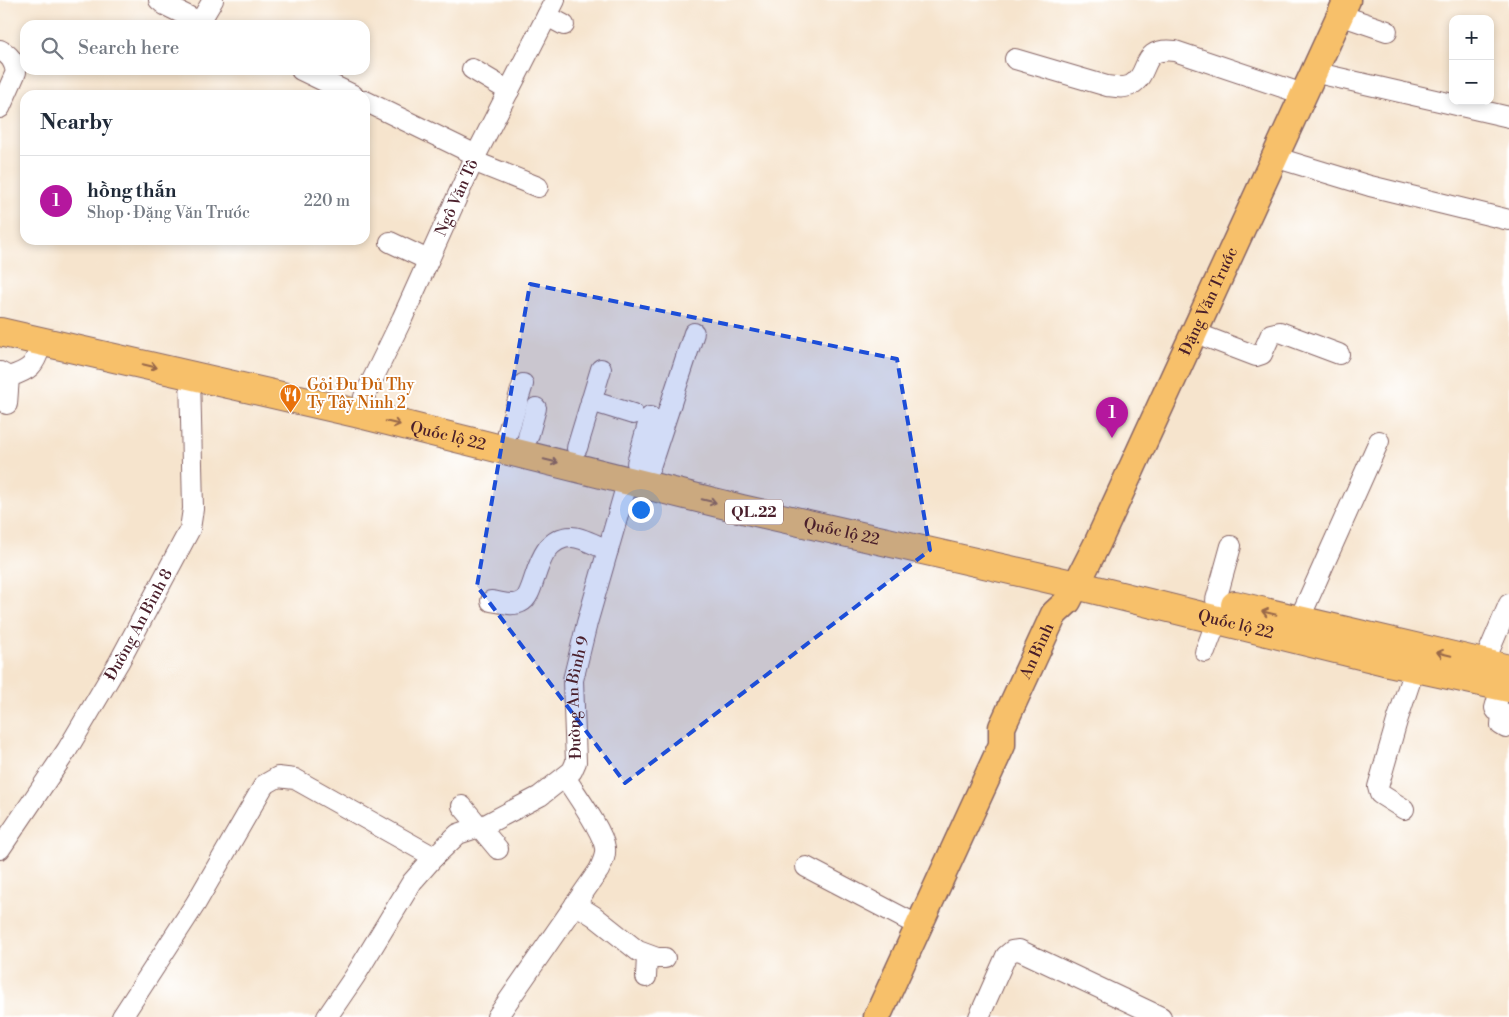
<!DOCTYPE html>
<meta charset="utf-8">
<style>
:root{--surface:#fff;--page:#f2f2f3;--text:#1f2937;--muted:#747a83;--line:#e0e1e3;--accent:#b5179e}
body{margin:0;font-family:"Libre Bodoni",serif;background:var(--page);color:var(--text)}
.controls{position:absolute;right:15px;top:15px;display:grid;overflow:hidden;border-radius:10px;box-shadow:0 2px 8px #0003}
.controls button{width:45px;height:45px;display:grid;place-items:center;padding:0;border:0;border-bottom:1px solid var(--line);background:var(--surface);color:var(--text);font:25px sans-serif}
.you{position:absolute;left:640px;top:509px;width:18px;height:18px;margin:-12px;border:4px solid #fff;border-radius:50%;background:#1a73e8;box-shadow:0 0 0 8px #1a73e833}
.badge{display:grid;place-items:center;width:32px;height:32px;border-radius:50%;background:var(--accent);color:#fff;font-size:16px;font-weight:700}
.pin{position:absolute;translate:-50% -41px;filter:drop-shadow(0 1px 2px #0008)}
.pin::after{content:'';position:absolute;top:26px;width:18px;height:15px;background:inherit;clip-path:polygon(0 0,100% 0,50% 100%)}
.list{margin:0;padding:0;list-style:none}
h2{display:flex;justify-content:space-between;align-items:center;height:65px;margin:0;padding:0 20px;font-size:21px}
h2 small{font-size:16px;font-weight:400;color:var(--muted)}
.list li{display:grid;grid-template-columns:32px 1fr auto;gap:15px;align-items:center;box-sizing:border-box;height:90px;padding:0 20px;border-top:1px solid var(--line)}
.list b{display:block;font-size:19px;white-space:nowrap}
.list p{margin:0;font-size:16px;white-space:nowrap;color:var(--muted)}
.list em{font-size:16px;font-style:normal;color:var(--muted)}
.icon{flex:none;width:28px;height:28px;fill:none;stroke:currentColor;stroke-width:2;stroke-linecap:round;stroke-linejoin:round}
.map{position:relative;flex:none;width:1509px;height:1017px;overflow:hidden}
.search{position:absolute;background:var(--surface);box-shadow:0 2px 8px #0003;left:20px;top:20px;width:350px;height:55px;display:flex;align-items:center;gap:12px;box-sizing:border-box;padding:0 18px;border-radius:15px;color:var(--muted);font-size:19px}
.panel{position:absolute;background:var(--surface);box-shadow:0 2px 8px #0003;left:20px;top:90px;width:350px;height:155px;border-radius:15px}
.map>svg:first-child{display:block}
</style>
<div class="map">
<svg width="1509" height="1017" viewBox="0 0 1509 1017">
<rect width="100%" height="100%" fill="#fff"/>
<filter id="ink" filterUnits="userSpaceOnUse"><feTurbulence type="fractalNoise" baseFrequency=".02" numOctaves="2"/><feDisplacementMap in="SourceGraphic" scale="10" xChannelSelector="R" yChannelSelector="G"/><feConvolveMatrix kernelMatrix="1 2 1 2 8 2 1 2 1" color-interpolation-filters="sRGB"/></filter>
<filter id="wash" filterUnits="userSpaceOnUse"><feTurbulence type="fractalNoise" baseFrequency=".0096" numOctaves="4" result="noise"/><feDisplacementMap in="SourceGraphic" scale="20" xChannelSelector="R" yChannelSelector="G"/><feGaussianBlur stdDeviation="1.12" result="paint"/><feColorMatrix in="noise" values="0 0 0 0 0 0 0 0 0 0 0 0 0 0 0 0 0 1.4 0 .05"/><feComposite in="paint" operator="in"/></filter>
<g filter="url(#wash)">
<rect width="100%" height="100%" fill="#f6e4cd"/>
</g>
<g filter="url(#ink)">
<g fill="none" stroke-linecap="round" stroke-linejoin="round">
<defs>
<g id="minor">
<polyline points="159,0 165,5 206,25"/>
<polyline points="1340,15 1387,31"/>
<polyline points="547,16 564,25"/>
<polyline points="200,22 213,0"/>
<path d="M0,50C10,55 14,61 16,72L0,108"/>
<path d="M1015,59L1107,86C1115,87 1123,89 1131,85C1152,73 1138,47 1175,51L1303,94"/>
<polyline points="472,69 509,91"/>
<polyline points="301,70 353,95"/>
<polyline points="1313,72 1509,117"/>
<polyline points="365,101 476,155"/>
<polyline points="1274,157 1370,186 1509,220"/>
<polyline points="473,161 538,187"/>
<polyline points="390,242 428,260"/>
<polyline points="1193,332 1256,356 1262,354 1271,334 1280,332 1339,354"/>
<path d="M0,372L9,377C35,368 33,365 43,341"/>
<path id="s1" d="M364,397L402,319L476,155L555,0"/>
<polyline points="591,401 633,414"/>
<polyline points="7,404 9,377"/>
<polyline points="508,432 523,384"/>
<polyline points="528,437 536,408"/>
<polyline points="577,448 601,369"/>
<polyline points="637,463 650,417"/>
<polyline points="650,467 694,333"/>
<polyline points="1216,600 1231,546"/>
<path d="M491,601C501,602 512,607 521,602C538,595 533,537 572,537C582,537 599,547 608,550"/>
<polyline points="1299,620 1379,441"/>
<polyline points="1205,652 1217,620"/>
<polyline points="1484,663 1509,604"/>
<polyline points="1501,687 1495,708 1496,710 1502,712 1501,725 1506,728"/>
<polyline points="462,806 498,849"/>
<polyline points="1404,809 1380,794 1378,787 1397,721 1415,667"/>
<path id="s2" d="M0,849L67,750L119,662L190,529L193,509L190,375"/>
<polyline points="806,867 919,926"/>
<polyline points="575,904 594,916 638,951 657,958 665,958"/>
<polyline points="646,977 647,956"/>
<polyline points="122,1017 196,903 264,785 278,777 295,779 434,857"/>
<path id="s3" d="M327,1017L355,976L412,882L434,857L458,834L485,825L540,796L572,771L576,762L573,680L587,623L628,480"/>
<path d="M497,1017L599,870C602,863 606,857 605,848C603,831 575,793 565,777"/>
<polyline points="979,1017 1006,956 1012,951 1019,950 1161,1017"/>
</g>
<g id="major">
<path id="s4" d="M877,1017L1002,745V727L1054,614L1068,601L1097,544L1347,0"/>
</g>
<g id="highway">
<path id="s5" d="M0,332L356,413L742,509L1076,585L1384,661L1509,688"/>
<polyline points="1235,605 1509,669"/>
</g>
</defs>
<use href="#minor" stroke="#866464" stroke-width="22"/>
<use href="#major" stroke="#866464" stroke-width="29"/>
<use href="#highway" stroke="#866464" stroke-width="30"/>
<use href="#minor" stroke="#fff" stroke-width="20"/>
<use href="#major" stroke="#f7c06b" stroke-width="26"/>
<use href="#highway" stroke="#f7c06b" stroke-width="28"/>
</g>
<defs><path id="oneway-shaft" d="M-6 0H5M1.5-3L5.5 0L1.5 3" fill="none" stroke-width="1.6" stroke-linecap="round" stroke-linejoin="round" transform="scale(1.25)"/></defs>
<g stroke="#986748">
<use href="#oneway-shaft" transform="translate(150 366) rotate(13)"/>
<use href="#oneway-shaft" transform="translate(393 423) rotate(14)"/>
<use href="#oneway-shaft" transform="translate(551 461) rotate(14)"/>
<use href="#oneway-shaft" transform="translate(709 501) rotate(14)"/>
<use href="#oneway-shaft" transform="translate(1269 613) rotate(-167)"/>
<use href="#oneway-shaft" transform="translate(1444 654) rotate(-167)"/>
</g>
</g>
<path fill="#1d4ed8" fill-opacity="0.2" stroke="#1d4ed8" stroke-width="4" stroke-dasharray="10 6" stroke-linejoin="round" d="M530,284L897,359L930,550L625,783L477,586Z"/>
<defs>
<symbol id="restaurant-pin" viewBox="-11 -11 22 30"><path d="M0 17L-7.5 6A9.5 9.5 0 1 1 7.5 6Z" fill="#e8710a" stroke="#fff"/><path d="M-5-6h1v4h1v-4h1v4h1v-4h1v5L-1.5 .5V6h-2V.5L-5-1ZM5-6V6H3V1.5H1.5Q1.5-4 5-6Z" fill="#fff"/></symbol>
</defs>
<g fill-rule="evenodd">
<use href="#restaurant-pin" x="278" y="382" width="25" height="34"/>
</g>
<g text-anchor="middle" dominant-baseline="central" stroke-width="4" stroke-linejoin="round" paint-order="stroke">
<rect fill="#fff" stroke="#80626b" stroke-width="1" x="725" y="499.5" width="58" height="25" rx="4"/>
<g font-size="15" font-weight="bold" fill="#4a1f2b">
<text x="754" y="512">QL.22</text>
</g>
<g font-size="16" fill="#4a1f2b" stroke="#fff">
<text stroke="none"><textPath href="#s1" startOffset="220">Ngô Văn Tô</textPath></text>
<text stroke="none"><textPath href="#s4" startOffset="792">Đặng Văn Trước</textPath></text>
<text stroke="none"><textPath href="#s5" startOffset="460">Quốc lộ 22</textPath></text>
<text stroke="none"><textPath href="#s5" startOffset="865">Quốc lộ 22</textPath></text>
<text stroke="none"><textPath href="#s5" startOffset="1270">Quốc lộ 22</textPath></text>
<text stroke="none"><textPath href="#s2" startOffset="264">Đường An Bình 8</textPath></text>
<text stroke="none"><textPath href="#s4" startOffset="401">An Bình</textPath></text>
<text stroke="none"><textPath href="#s3" startOffset="432">Đường An Bình 9</textPath></text>
</g>
<g font-size="16" fill="#c56008" stroke="#fff" text-anchor="start">
<text x="307" y="385">Gỏi Đu Đủ Thy<tspan x="307" dy="18">Ty Tây Ninh 2</tspan></text>
</g>
</g>
</svg>
<div class="controls">
<button>+</button>
<button>−</button>
</div>
<div class="you"></div>
<div class="pin badge" style="left:1112px;top:438px">1</div>
<div class="search"><svg class="icon" aria-label="search" viewBox="0 0 24 24"><circle cx="10" cy="10" r="6"/><path d="M15 15l6 6"/></svg>Search here</div>
<section class="panel">
<h2>Nearby<small></small></h2>
<ul class="list">
<li><span class="badge">1</span><div><b>hồng thắn</b><p>Shop · Đặng Văn Trước</p></div><em>220 m</em></li>
</ul>
</section>
</div>
